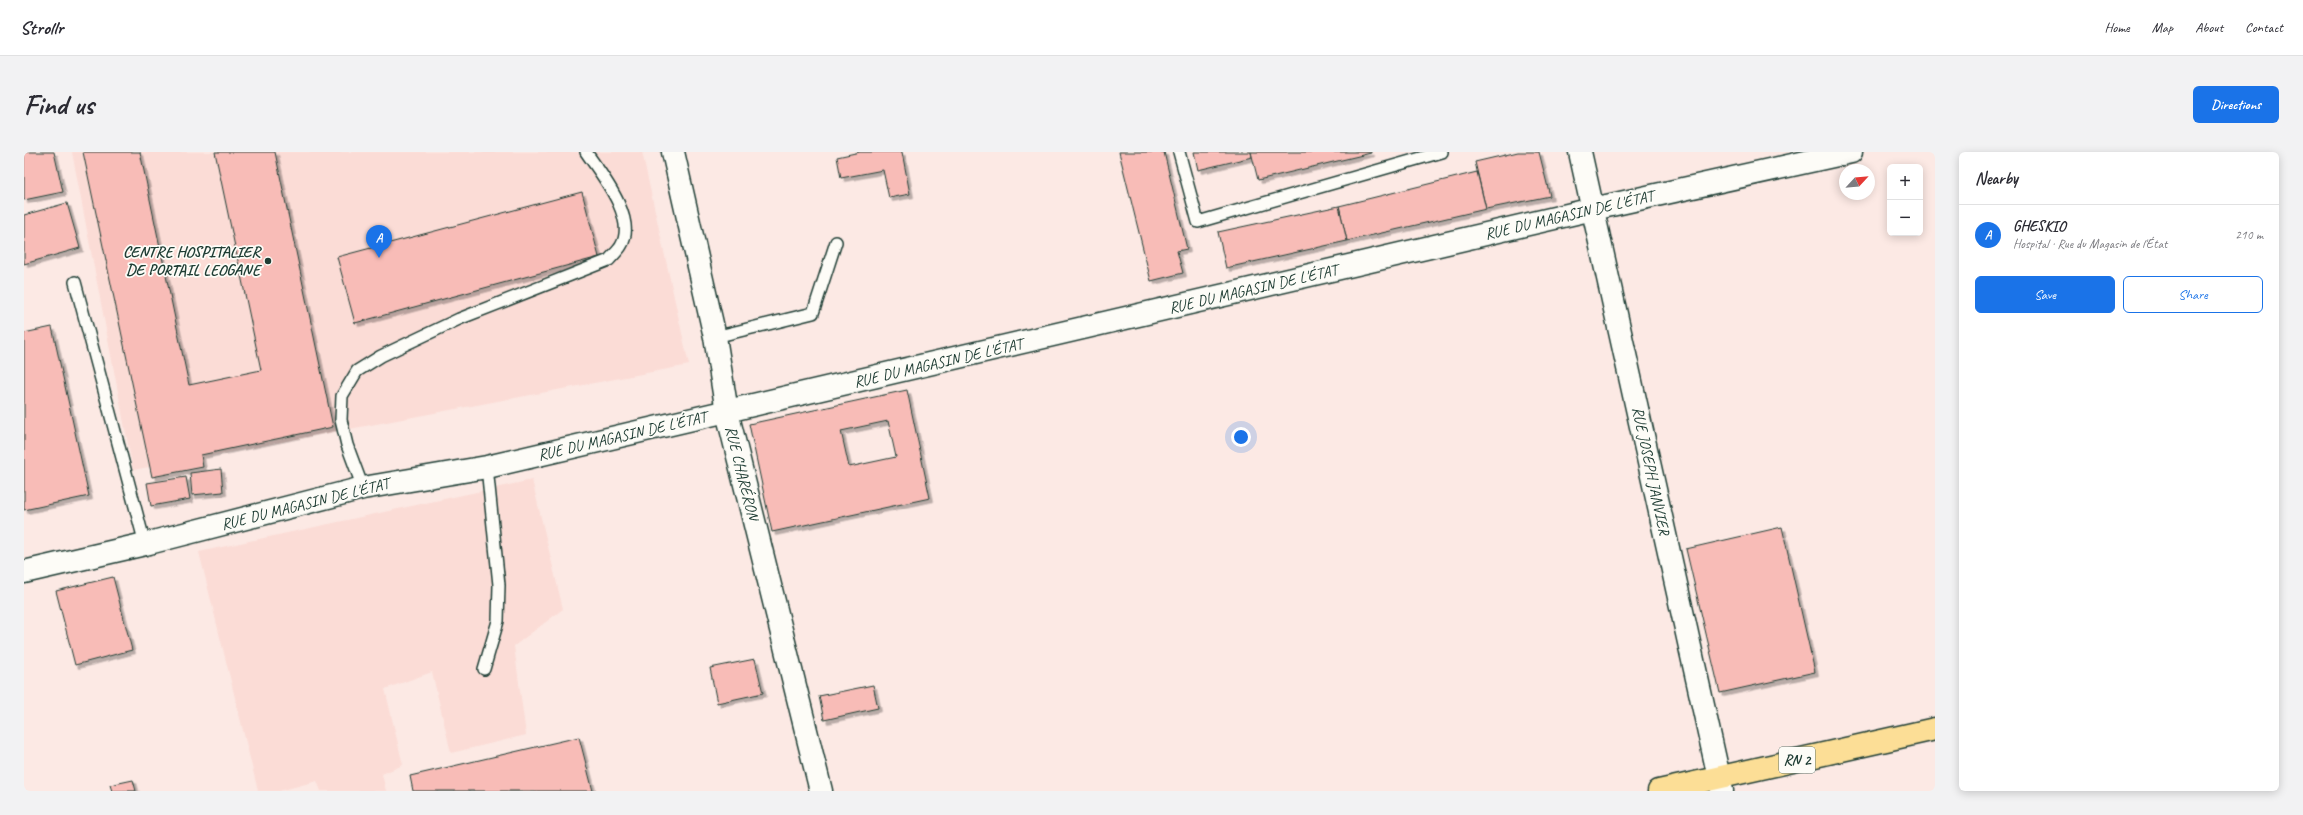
<!DOCTYPE html>
<meta charset="utf-8">
<style>
:root{--surface:#fff;--page:#f2f2f3;--text:#2b2b33;--muted:#7c7c81;--line:#e1e1e2;--accent:#1a73e8}
body{margin:0;font-family:Caveat,sans-serif;background:var(--page);color:var(--text)}
.controls{position:absolute;right:12px;top:12px;display:grid;overflow:hidden;border-radius:6px;box-shadow:0 2px 10px #0003}
.controls button{width:36px;height:36px;display:grid;place-items:center;padding:0;border:0;border-bottom:1px solid var(--line);background:var(--surface);color:var(--text);font:20px sans-serif}
.compass{position:absolute;left:1815px;top:12px;width:36px;height:36px;border-radius:50%;background:var(--surface);box-shadow:0 2px 10px #0003;rotate:64deg}
.you{position:absolute;left:1217px;top:285px;width:14px;height:14px;margin:-10px;border:3px solid #fff;border-radius:50%;background:#1a73e8;box-shadow:0 0 0 6px #1a73e833}
.badge{display:grid;place-items:center;width:26px;height:26px;border-radius:50%;background:var(--accent);color:#fff;font-size:13px;font-weight:700}
.pin{position:absolute;translate:-50% -33px;filter:drop-shadow(0 1px 2px #0008)}
.pin::after{content:'';position:absolute;top:21px;width:14px;height:12px;background:inherit;clip-path:polygon(0 0,100% 0,50% 100%)}
.list{margin:0;padding:0;list-style:none}
h2{display:flex;justify-content:space-between;align-items:center;height:52px;margin:0;padding:0 16px;font-size:17px}
h2 small{font-size:13px;font-weight:400;color:var(--muted)}
.list li{display:grid;grid-template-columns:26px 1fr auto;gap:12px;align-items:center;box-sizing:border-box;height:60px;padding:0 16px;border-top:1px solid var(--line)}
.list b{display:block;font-size:15px;white-space:nowrap}
.list p{margin:0;font-size:13px;white-space:nowrap;color:var(--muted)}
.list em{font-size:13px;font-style:normal;color:var(--muted)}
.actions{display:flex;gap:8px;padding:12px 16px}
.actions a{flex:1;padding:9px 0;border:1px solid var(--accent);border-radius:6px;text-align:center;font-size:14px;color:var(--accent)}
.actions .main{background:var(--accent);color:#fff}
.map{position:relative;flex:none;width:1911px;height:639px;overflow:hidden;border-radius:6px}
header{display:flex;align-items:center;gap:24px;box-sizing:border-box;height:56px;padding:0 20px;background:var(--surface);border-bottom:1px solid var(--line)}
header strong{font-size:19px}
nav{display:flex;gap:22px;margin-inline-start:auto;font-size:14px}
.intro{display:flex;align-items:center;justify-content:space-between;box-sizing:border-box;height:96px;padding:0 24px}
h1{margin:0;font-size:28px}
.button{padding:10px 18px;border-radius:6px;background:var(--accent);color:#fff;font-size:14px;font-weight:700}
main{display:flex;gap:24px;padding:0 24px}
aside{flex:1;background:var(--surface);border-radius:6px;box-shadow:0 2px 10px #0003}
.map>svg:first-child{display:block}
</style>
<header>
<strong>Strollr</strong>
<nav><a>Home</a><a>Map</a><a>About</a><a>Contact</a></nav>
</header>
<div class="intro"><h1>Find us</h1><a class="button">Directions</a></div>
<main>
<div class="map">
<svg width="1911" height="639" viewBox="0 0 1911 639">
<defs>
<filter id="shadow"><feDropShadow dx="3.5" dy="3.5" stdDeviation="0" flood-color="#0004"/></filter>
</defs>
<rect width="100%" height="100%" fill="#fce9e4"/>
<filter id="ink" filterUnits="userSpaceOnUse"><feTurbulence type="fractalNoise" baseFrequency=".025" numOctaves="2"/><feDisplacementMap in="SourceGraphic" scale="8" xChannelSelector="R" yChannelSelector="G"/><feConvolveMatrix kernelMatrix="1 2 1 2 8 2 1 2 1" color-interpolation-filters="sRGB"/></filter>
<g filter="url(#ink)">
<g fill="#fbdcd6">
<polygon points="48,0 618,0 665,213 109,318"/>
<polygon points="508,328 539,457 490,494 502,583 427,601 408,520 361,537 379,613 358,622 362,639 297,639 293,629 255,639 234,639 175,400"/>
</g>
<g fill="#f8bcb7" stroke="#1f3d34" fill-rule="evenodd" filter="url(#shadow)">
<polygon points="0,0 30,0 39,40 0,48"/>
<polygon points="59,0 116,0 165,233 237,218 191,0 251,0 309,275 177,303 179,315 128,325"/>
<polygon points="836,0 878,0 886,42 865,46 859,18 817,26 813,5"/>
<polygon points="1095,0 1140,0 1163,97 1153,99 1159,121 1127,129"/>
<polygon points="1170,0 1227,0 1228,5 1174,18"/>
<polygon points="1227,0 1347,0 1347,1 1234,28"/>
<polygon points="1494,0 1515,0 1526,44 1462,57 1451,10"/>
<polygon points="1453,20 1462,57 1323,89 1315,54"/>
<polygon points="558,40 575,105 331,171 313,105"/>
<polygon points="43,51 56,96 0,112 0,63"/>
<polygon points="1315,54 1323,89 1202,116 1194,80"/>
<polygon points="28,175 65,344 0,358 0,181"/>
<path d="M883,238L906,346L748,380L725,272ZM864,269L872,305L825,315L817,279Z"/>
<polygon points="197,317 199,340 168,343 166,321"/>
<polygon points="162,325 166,347 127,354 123,331"/>
<polygon points="1758,375 1791,520 1696,541 1662,397"/>
<polygon points="89,425 108,498 51,513 32,439"/>
<polygon points="731,507 739,541 693,551 686,516"/>
<polygon points="849,533 854,556 800,568 795,544"/>
<polygon points="555,585 569,639 389,639 386,624"/>
<polygon points="109,628 112,639 88,639 86,633"/>
</g>
<g fill="none" stroke-linecap="round" stroke-linejoin="round">
<defs>
<g id="lane">
<polyline points="1155,0 1174,70 1418,0"/>
<polyline points="51,130 121,392"/>
<polyline points="691,185 789,161 812,90"/>
<path d="M339,336L323,293L317,268L318,244L333,219L357,204L435,167L585,108C589,103 594,99 597,94C614,67 577,22 562,0"/>
<polyline points="460,517 474,469 475,433 463,315"/>
</g>
<g id="street">
<polyline points="649,0 691,185 703,260 797,639"/>
<polyline points="1556,0 1698,639"/>
<polyline points="0,420 121,392 339,336 463,315 1569,57 1827,0"/>
</g>
<polyline id="primary" points="1635,639 1911,577"/>
</defs>
<use href="#lane" stroke="#1f3d34" stroke-width="14"/>
<use href="#street" stroke="#1f3d34" stroke-width="25"/>
<use href="#primary" stroke="#1f3d34" stroke-width="25"/>
<use href="#lane" stroke="#fdfcf7" stroke-width="11"/>
<use href="#street" stroke="#fdfcf7" stroke-width="22"/>
<use href="#primary" stroke="#fcde96" stroke-width="22"/>
</g>
</g>
<circle fill="#1f3d34" stroke="#fdfcf7" stroke-width="1.5" cx="244" cy="109" r="4"/>
<g text-anchor="middle" dominant-baseline="central" stroke-width="3.5" stroke-linejoin="round" paint-order="stroke">
<rect fill="#fdfcf7" stroke="#62766e" stroke-width="1" x="1755" y="595" width="36" height="26" rx="3"/>
<g font-size="15" font-weight="bold" fill="#1f3d34">
<text x="1773" y="608">RN 2</text>
</g>
<g font-size="16" fill="#1f3d34" stroke="#fdfcf7">
<text transform="translate(1545 63) rotate(-13)">RUE DU MAGASIN DE L'ÉTAT</text>
<text transform="translate(1229 137) rotate(-13)">RUE DU MAGASIN DE L'ÉTAT</text>
<text transform="translate(914 211) rotate(-13)">RUE DU MAGASIN DE L'ÉTAT</text>
<text transform="translate(598 284) rotate(-13)">RUE DU MAGASIN DE L'ÉTAT</text>
<text transform="translate(1627 319) rotate(78)">RUE JOSEPH JANVIER</text>
<text transform="translate(718 321) rotate(76)">RUE CHARÉRON</text>
<text transform="translate(281 352) rotate(-14)">RUE DU MAGASIN DE L'ÉTAT</text>
</g>
<g font-size="16" font-weight="bold" fill="#1f3d34" stroke="#fdfcf7" text-anchor="end">
<text x="236" y="100">CENTRE HOSPITALIER<tspan x="236" dy="18">DE PORTAIL LEOGANE</tspan></text>
</g>
</g>
</svg>
<div class="controls">
<button>+</button>
<button>−</button>
</div>
<svg class="compass" viewBox="-18 -18 36 36"><path d="M0-13l5 13h-10z" fill="#e53935"/><path d="M0 13l5-13h-10z" fill="#7c7c81"/></svg>
<div class="you"></div>
<div class="pin badge" style="left:355px;top:106px">A</div>
</div>
<aside>
<h2>Nearby<small></small></h2>
<ul class="list">
<li><span class="badge">A</span><div><b>GHESKIO</b><p>Hospital · Rue du Magasin de l'État</p></div><em>210 m</em></li>
</ul>
<div class="actions"><a class="main">Save</a><a>Share</a></div>
</aside>
</main>
